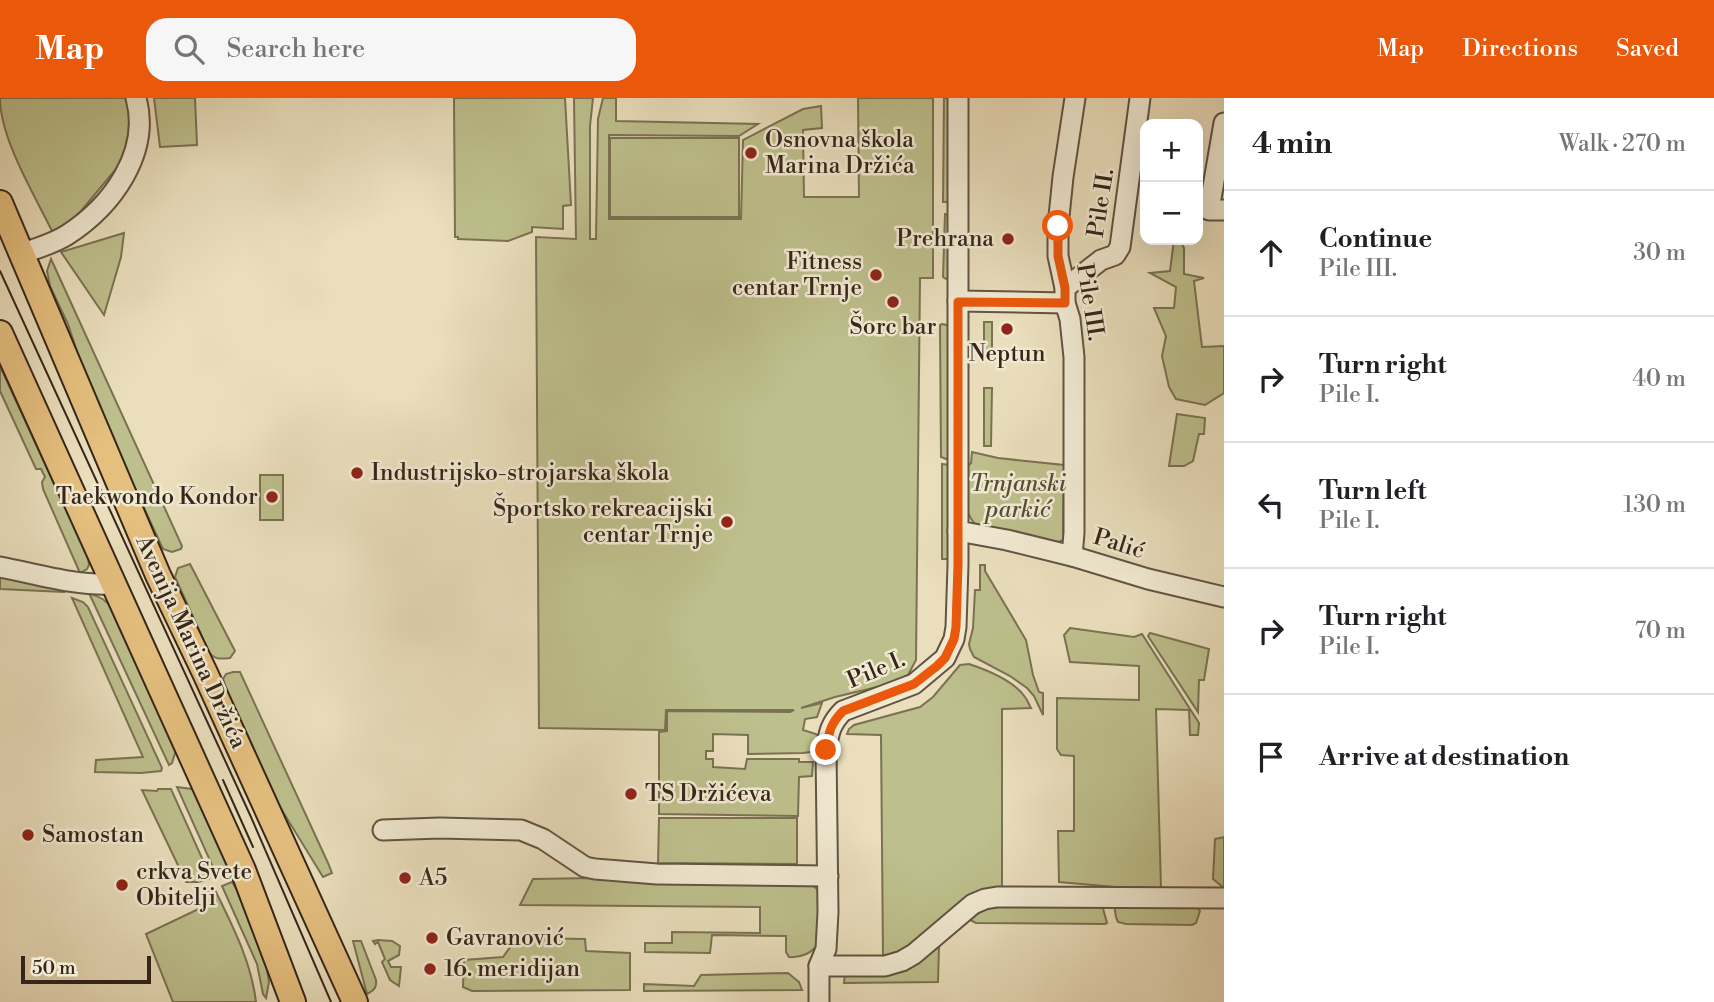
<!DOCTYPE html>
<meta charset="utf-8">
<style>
:root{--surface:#fff;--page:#f6f6f6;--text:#202124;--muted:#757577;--line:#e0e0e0;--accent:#ea580c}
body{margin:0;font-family:"Libre Bodoni",serif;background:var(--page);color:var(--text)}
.controls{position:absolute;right:21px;top:21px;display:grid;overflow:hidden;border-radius:14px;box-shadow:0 7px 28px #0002}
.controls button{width:63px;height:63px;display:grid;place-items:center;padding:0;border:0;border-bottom:2px solid var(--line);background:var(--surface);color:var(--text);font:35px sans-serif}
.scale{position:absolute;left:21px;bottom:18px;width:130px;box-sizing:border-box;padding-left:7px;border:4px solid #362619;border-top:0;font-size:19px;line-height:24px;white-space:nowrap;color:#362619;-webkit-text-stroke:5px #f1ead3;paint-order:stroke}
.stop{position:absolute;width:21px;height:21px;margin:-16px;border:5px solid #ea580c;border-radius:50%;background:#fff}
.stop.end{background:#ea580c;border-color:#fff;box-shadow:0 2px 7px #0008}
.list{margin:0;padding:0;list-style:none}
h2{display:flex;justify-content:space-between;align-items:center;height:91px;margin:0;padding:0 28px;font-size:30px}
h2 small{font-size:23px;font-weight:400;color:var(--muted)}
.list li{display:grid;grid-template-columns:46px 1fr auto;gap:21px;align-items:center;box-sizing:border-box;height:126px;padding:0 28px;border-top:2px solid var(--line)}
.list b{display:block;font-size:26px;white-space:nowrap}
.list p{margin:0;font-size:23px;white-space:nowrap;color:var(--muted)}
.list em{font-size:23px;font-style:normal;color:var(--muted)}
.icon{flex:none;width:38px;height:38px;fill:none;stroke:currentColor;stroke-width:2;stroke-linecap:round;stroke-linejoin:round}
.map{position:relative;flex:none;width:1224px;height:904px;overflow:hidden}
header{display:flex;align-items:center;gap:42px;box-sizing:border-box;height:98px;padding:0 35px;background:var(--accent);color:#fff}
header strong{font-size:33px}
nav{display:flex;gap:38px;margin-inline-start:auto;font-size:24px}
.search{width:490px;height:63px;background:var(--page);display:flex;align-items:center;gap:18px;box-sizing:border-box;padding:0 24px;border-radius:21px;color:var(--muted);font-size:26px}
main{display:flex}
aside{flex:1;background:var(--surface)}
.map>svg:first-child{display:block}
</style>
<header>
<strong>Map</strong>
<div class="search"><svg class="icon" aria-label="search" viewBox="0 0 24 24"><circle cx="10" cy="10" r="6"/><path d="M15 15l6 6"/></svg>Search here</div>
<nav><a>Map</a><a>Directions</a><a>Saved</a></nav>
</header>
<main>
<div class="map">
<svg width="1224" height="904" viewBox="0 0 1224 904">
<rect width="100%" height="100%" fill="#eadebc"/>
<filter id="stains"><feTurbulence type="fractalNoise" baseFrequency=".00286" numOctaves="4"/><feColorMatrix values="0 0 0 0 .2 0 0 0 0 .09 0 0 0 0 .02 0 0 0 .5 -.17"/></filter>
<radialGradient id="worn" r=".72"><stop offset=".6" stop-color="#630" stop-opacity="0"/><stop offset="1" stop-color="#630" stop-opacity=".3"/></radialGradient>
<g fill="#bdbf8c" stroke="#7a7252" stroke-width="2">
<path d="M0,0H127L131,31L121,65L81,113L66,127L53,135C35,98 0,41 0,0Z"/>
<polygon points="154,0 195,0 197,47 160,49"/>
<polygon points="454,0 565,0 571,107 563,108 563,131 532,129 532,134 508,143 458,141 458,139 455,139"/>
<polygon points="574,0 593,0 590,28 590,141 596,141 598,21 603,0 616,0 616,23 758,26 739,38 609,37 609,121 741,121 743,42 803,11 821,8 822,30 803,32 804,99 859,99 858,0 933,0 933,180 920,180 916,562 908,577 890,586 835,599 801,610 822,605 817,619 805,621 803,632 816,636 820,641 818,653 803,655 748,656 748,637 713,636 713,653 706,653 706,661 713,661 713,669 745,671 747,661 799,661 799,664 813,664 812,678 799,679 798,718 659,716 659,634 667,633 667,613 790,614 794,612 666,612 665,632 539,630 536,139 576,141"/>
<polygon points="944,0 950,0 950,104 943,104"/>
<rect x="610" y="40" width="129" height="79"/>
<polygon points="945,116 951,118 949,180 946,181 943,179"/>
<polygon points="124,135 121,159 104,217 61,154"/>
<polygon points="1174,142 1180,142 1184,150 1184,176 1204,180 1194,183 1202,249 1224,248 1224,295 1205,307 1176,301 1169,289 1162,258 1166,238 1154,210 1174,210 1176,189 1150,175 1170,173"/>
<polygon points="51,161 182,448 181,451 172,454 163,451 126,371 83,272 68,226 50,188 47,173"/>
<rect x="984" y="224" width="8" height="35"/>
<polygon points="942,226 947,227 949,229 949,362 941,359 940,227"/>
<polygon points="0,268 88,459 89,467 87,471 80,475 43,391 42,384 45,379 41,371 36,371 0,293"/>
<polygon points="984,290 992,290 991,348 984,348"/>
<polygon points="1177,316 1205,320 1204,336 1199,336 1193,363 1184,368 1169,368"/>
<path d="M972,354L998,360L1064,367L1063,442L1059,444L976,427C961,412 966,389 966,370L971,365Z"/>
<polygon points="942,366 950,367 949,461 942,461"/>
<rect x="260" y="377" width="23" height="45"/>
<path d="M190,466L235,553L230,560C220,561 215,562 209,554L175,479L178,470Z"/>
<polygon points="980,467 985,467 985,473 1026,542 1033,577 1039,594 1043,595 1043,617 1034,598 1027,590 1010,578 974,559 970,551 969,546 973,530 975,492 980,492"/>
<polygon points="0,478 69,491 64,494 0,491"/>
<path d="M89,495C99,499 106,501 111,510L176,652L172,665L169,667Z"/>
<polygon points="72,500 83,504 88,509 162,670 161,673 141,675 95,674 96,662 143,659"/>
<polygon points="1070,530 1134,539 1142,536 1199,625 1198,637 1190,637 1189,612 1156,611 1161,790 1138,791 1059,784 1058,733 1074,733 1074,658 1061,657 1057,651 1057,600 1139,602 1139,568 1070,564 1064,537"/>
<polygon points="1150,535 1209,551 1204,582 1199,582 1198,614 1148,538"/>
<path d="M969,566C987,572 1014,583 1025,599C1028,603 1029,607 1031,610L1002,611V789L984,794L902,853L883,859L881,637L847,636L849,631L854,627L920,609L933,599L960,567Z"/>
<polygon points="233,574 240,574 328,765 332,775 323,779 280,709 227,593 223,581 226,576"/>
<polygon points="177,689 192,691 195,695 225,761 228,771 225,775 216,776"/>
<polygon points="158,691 171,691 210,778 209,781 198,784 186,784 142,692 157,693"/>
<polygon points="659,720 797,720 797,766 658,765"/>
<polygon points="1224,739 1224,790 1213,781 1215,741"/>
<path d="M594,780L811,786L818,792L819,844C813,855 801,860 789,859L786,854V838L712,837L710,855L645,854V845H672V834L760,835V809L520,807L533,781Z"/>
<polygon points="232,784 237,792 267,871 269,884 266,900 263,896 257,866 222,788"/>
<path d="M215,792C233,829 251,863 256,904H173L146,836L207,807L202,796Z"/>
<path d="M1002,806L1102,807L1107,825L1105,826L976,825L970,822C978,813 991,809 1002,806Z"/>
<polygon points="1114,807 1196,809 1200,813 1196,825 1192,827 1126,826 1118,824 1116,819"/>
<polygon points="528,840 585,841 586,853 630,855 630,892 472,893 463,889 464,862 503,859 513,845"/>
<polygon points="378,842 392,843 400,848 399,857 388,863 391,869 401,869 399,888 390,882 382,864 385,861 378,844 375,846 373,843"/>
<path d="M353,843H361L376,882C377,890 373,893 367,896Z"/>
<polygon points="939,848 938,884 844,885 845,876 896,874 907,872"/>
<polygon points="788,875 799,884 802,892 644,893 644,886 694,888 701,877"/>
</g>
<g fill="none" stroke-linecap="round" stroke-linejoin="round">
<defs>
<g id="minor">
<polyline points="1224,25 1209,112 1224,112"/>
<path d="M21,156C37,150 53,146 67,137C112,108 151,55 136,0"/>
<polyline points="1065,190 1101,162 1115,157 1120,149 1140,0"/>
<polyline points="958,203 1065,205"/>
<polyline points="958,433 1007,442 1072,458 1148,481 1224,499"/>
<polyline points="1072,458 1074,435 1074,259 1070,221 1065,205 1065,190 1058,158 1058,128 1063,79 1075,0"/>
<path d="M0,469C37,476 75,488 113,486"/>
<polyline points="383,732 440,730 521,732 543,741 585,769 595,771 657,776 828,778"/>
<polyline points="819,868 885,868 902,863 914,856 973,806 985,801 997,799 1224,800"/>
<path d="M819,904V868L826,851L828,814L826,652C829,635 830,626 843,613L914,586L945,560L954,541L956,529L958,467V0"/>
</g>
<g id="major">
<polyline points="0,105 158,477 205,575 355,904"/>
<polyline points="0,235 243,772 293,904"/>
</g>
</defs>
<use href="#minor" stroke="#635442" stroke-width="23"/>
<use href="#major" stroke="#362619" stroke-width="28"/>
<use href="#minor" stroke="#f1ead3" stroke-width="19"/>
<use href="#major" stroke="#e5bf7e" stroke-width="24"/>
<g stroke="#362619" stroke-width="2">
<polyline points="0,173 251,719 331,904"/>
<polyline points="223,682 253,749"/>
</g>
</g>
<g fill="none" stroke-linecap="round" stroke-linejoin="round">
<path stroke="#ea580c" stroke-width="9" d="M826,652C829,634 830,626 843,613L914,586L937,568L945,560L954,541L956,529L958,467V204L1065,205V190L1058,158V128"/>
</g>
<g fill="#8f2418" stroke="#f1ead3" stroke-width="2.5">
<circle cx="751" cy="55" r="7"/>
<circle cx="1008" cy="141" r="7"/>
<circle cx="876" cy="177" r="7"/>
<circle cx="893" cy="204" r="7"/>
<circle cx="1007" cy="231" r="7"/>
<circle cx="357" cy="375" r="7"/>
<circle cx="272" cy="399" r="7"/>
<circle cx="727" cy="424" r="7"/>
<circle cx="631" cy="696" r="7"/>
<circle cx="28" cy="737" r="7"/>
<circle cx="405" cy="780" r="7"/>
<circle cx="122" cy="787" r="7"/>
<circle cx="432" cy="840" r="7"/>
<circle cx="430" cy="871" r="7"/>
</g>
<g text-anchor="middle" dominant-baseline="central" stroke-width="5" stroke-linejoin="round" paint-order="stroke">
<g font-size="23" fill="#362619" stroke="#f1ead3" text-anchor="start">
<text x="765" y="42">Osnovna škola<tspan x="765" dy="26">Marina Držića</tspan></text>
<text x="994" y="141" text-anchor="end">Prehrana</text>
<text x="862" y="164" text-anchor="end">Fitness<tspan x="862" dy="26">centar Trnje</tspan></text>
<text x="893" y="229" text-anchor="middle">Šorc bar</text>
<text x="1007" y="256" text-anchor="middle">Neptun</text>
<text x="371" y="375">Industrijsko-strojarska škola</text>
<text x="258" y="399" text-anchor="end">Taekwondo Kondor</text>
<text x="713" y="411" text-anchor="end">Športsko rekreacijski<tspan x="713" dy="26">centar Trnje</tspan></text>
<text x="645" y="696">TS Držićeva</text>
<text x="42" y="737">Samostan</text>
<text x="136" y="774">crkva Svete<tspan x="136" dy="26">Obitelji</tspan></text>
<text x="419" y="780">A5</text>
<text x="446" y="840">Gavranović</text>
<text x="444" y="871">16. meridijan</text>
</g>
<g font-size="23" fill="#362619" stroke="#f1ead3">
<text transform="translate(1101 105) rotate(-81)">Pile II.</text>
<text transform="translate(1090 204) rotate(81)">Pile III.</text>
<text transform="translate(1119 446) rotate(17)">Palić</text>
<text transform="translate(191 544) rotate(65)">Avenija Marina Držića</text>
<text transform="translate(876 572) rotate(-23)">Pile I.</text>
</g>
<g font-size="23" font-style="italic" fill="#584c36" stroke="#f1ead3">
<text x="1018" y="386">Trnjanski<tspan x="1018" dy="26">parkić</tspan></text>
</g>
</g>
<rect width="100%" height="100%" filter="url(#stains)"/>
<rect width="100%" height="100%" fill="url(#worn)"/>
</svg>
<div class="controls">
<button>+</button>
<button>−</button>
</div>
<div class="scale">50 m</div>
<div class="stop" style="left:1058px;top:128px"></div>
<div class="stop end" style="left:826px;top:652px"></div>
</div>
<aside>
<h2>4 min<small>Walk · 270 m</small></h2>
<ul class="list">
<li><svg class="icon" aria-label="ahead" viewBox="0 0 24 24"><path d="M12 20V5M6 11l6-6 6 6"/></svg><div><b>Continue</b><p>Pile III.</p></div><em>30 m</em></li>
<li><svg class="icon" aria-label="right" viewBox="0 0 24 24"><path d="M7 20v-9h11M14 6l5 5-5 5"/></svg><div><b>Turn right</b><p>Pile I.</p></div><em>40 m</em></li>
<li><svg class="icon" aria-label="left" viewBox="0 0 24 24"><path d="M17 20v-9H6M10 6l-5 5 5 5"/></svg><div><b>Turn left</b><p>Pile I.</p></div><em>130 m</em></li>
<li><svg class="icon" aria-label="right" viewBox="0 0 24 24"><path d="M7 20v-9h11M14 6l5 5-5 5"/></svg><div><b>Turn right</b><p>Pile I.</p></div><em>70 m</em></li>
<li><svg class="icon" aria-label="arrive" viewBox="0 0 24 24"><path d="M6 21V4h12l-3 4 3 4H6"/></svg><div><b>Arrive at destination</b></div></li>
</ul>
</aside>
</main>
